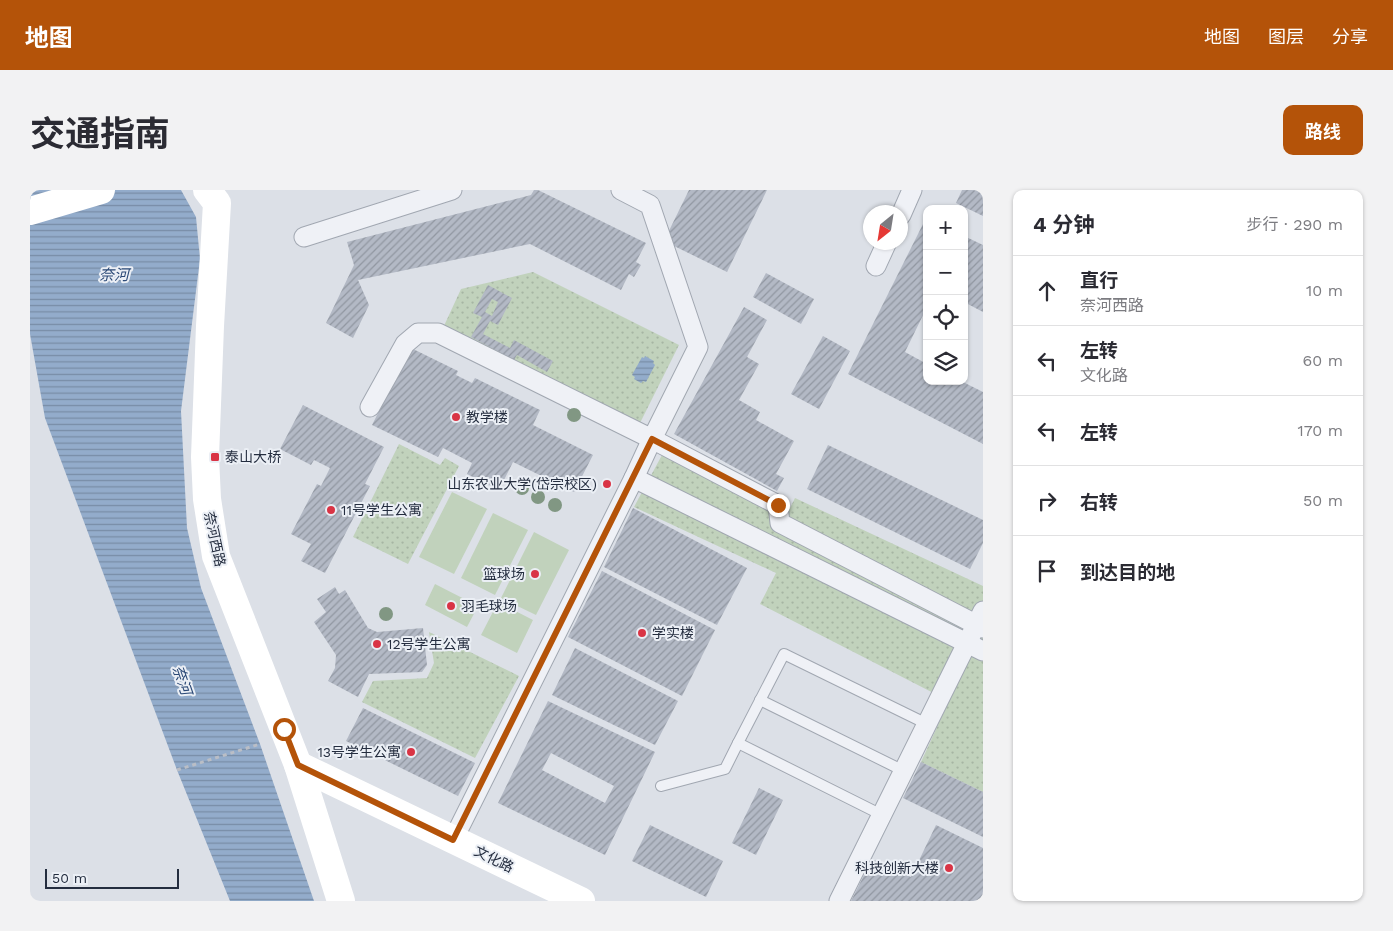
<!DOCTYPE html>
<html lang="zh">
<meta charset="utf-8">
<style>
:root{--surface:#fff;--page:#f2f2f3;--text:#2b2b33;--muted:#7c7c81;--line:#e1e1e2;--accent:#b45309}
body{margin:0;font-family:"Work Sans","Noto Sans SC",sans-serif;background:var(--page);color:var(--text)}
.controls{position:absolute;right:15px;top:15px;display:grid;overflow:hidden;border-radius:10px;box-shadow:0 1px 4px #0004}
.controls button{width:45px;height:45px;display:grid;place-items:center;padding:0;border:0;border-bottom:1px solid var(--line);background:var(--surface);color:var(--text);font:25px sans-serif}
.compass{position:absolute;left:833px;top:15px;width:45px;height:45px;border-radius:50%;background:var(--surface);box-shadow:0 1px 4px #0004;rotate:210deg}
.scale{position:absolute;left:15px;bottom:12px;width:134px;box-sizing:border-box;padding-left:5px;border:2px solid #242d3f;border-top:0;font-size:14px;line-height:18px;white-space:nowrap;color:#242d3f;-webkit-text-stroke:4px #ebeff5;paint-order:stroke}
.stop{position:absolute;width:15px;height:15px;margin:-11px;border:4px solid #b45309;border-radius:50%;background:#fff}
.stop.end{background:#b45309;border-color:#fff;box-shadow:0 1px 5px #0008}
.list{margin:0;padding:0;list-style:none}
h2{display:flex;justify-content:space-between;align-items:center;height:65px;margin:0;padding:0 20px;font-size:21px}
h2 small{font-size:16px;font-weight:400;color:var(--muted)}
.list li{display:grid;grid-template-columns:32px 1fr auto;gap:15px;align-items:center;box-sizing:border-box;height:70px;padding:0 20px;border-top:1px solid var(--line)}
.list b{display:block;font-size:19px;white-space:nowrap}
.list p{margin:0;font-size:16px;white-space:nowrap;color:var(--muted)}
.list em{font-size:16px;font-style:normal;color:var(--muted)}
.icon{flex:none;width:28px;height:28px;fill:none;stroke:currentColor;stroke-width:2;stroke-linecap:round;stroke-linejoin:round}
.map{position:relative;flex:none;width:953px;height:711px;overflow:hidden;border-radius:10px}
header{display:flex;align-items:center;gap:30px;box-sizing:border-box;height:70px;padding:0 25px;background:var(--accent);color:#fff}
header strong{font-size:24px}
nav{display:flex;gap:28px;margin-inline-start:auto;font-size:18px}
.intro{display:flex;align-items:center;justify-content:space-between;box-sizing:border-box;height:120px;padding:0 30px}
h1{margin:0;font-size:35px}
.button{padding:12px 22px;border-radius:10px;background:var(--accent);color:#fff;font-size:18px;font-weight:700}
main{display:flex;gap:30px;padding:0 30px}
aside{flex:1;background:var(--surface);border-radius:10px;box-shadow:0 1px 4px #0004}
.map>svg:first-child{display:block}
</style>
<header>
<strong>地图</strong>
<nav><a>地图</a><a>图层</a><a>分享</a></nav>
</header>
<div class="intro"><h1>交通指南</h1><a class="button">路线</a></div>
<main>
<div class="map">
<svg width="953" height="711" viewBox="0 0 953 711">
<defs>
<pattern id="park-dots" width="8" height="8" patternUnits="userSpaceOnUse" patternTransform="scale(1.25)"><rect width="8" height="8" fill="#c1d2bc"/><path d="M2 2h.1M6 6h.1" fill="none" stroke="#a6b5a3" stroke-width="1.8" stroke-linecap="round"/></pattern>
<pattern id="water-rules" width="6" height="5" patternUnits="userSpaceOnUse" patternTransform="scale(1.25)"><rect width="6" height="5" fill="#93accb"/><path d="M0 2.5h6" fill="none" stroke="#788ca6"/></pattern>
<pattern id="building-hatch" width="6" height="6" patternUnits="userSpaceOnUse" patternTransform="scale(1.25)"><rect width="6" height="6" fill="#b3b9c5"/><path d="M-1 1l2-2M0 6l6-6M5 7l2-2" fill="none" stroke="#9197a1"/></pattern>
</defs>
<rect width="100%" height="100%" fill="#dce0e7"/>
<g fill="url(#park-dots)">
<polygon points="503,82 649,155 609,235 413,138 431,99"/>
<polygon points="369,254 410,275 415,268 429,276 378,374 323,347"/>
<polygon points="632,265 756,326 765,308 953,396 953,602 891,572 919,511 730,414 746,383 604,317"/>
<polygon points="399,442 489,486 445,568 332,512 343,491 397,488 404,473"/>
</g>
<g fill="#c1d2bc">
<polygon points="422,302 457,319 424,384 389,367"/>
<polygon points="463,323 498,340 465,405 431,388"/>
<polygon points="504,342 539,360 506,425 471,408"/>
<polygon points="405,394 448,416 437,437 395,415"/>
<polygon points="468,412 503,430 487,463 451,445"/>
</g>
<g fill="url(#water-rules)">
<polygon points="0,0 151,0 166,27 170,69 151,221 157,338 171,398 230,554 284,711 200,711 147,580 15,228 0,144"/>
<polygon points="615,166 624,171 623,173 625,175 616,192 613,191 611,193 604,189 605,187 602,185 612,167 614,168"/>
</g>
<g fill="url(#building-hatch)" fill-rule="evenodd">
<polygon points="504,0 508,0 616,53 606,72 611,75 604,87 599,84 591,100 500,54 328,90 339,115 323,148 296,133 324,75 317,52 501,5"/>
<polygon points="659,0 737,0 697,82 634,51"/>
<polygon points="932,0 953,0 953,26 926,13"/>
<polygon points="897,26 897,117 875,162 897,174 897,191 931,191 953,202 953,254 818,184"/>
<polygon points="934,46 953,55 953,122 934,112"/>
<polygon points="736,83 784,109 771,134 723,107"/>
<path d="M458,95L482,108L468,135L460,131L453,144L480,158L484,150L523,171L517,182L487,165L484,170L441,147L452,127L443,123ZM462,109L468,112L462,126L455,122Z"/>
<polygon points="714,117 737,130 717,167 729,174 709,210 730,222 726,230 764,251 746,284 754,288 747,301 644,244"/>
<polygon points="793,146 820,161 789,219 761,204"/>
<polygon points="381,158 428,181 426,185 442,193 445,188 510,220 503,235 563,265 544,302 483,272 469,300 437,284 442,273 413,258 408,267 342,235"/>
<polygon points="273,215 354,257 335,294 340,296 295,383 271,371 281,354 261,344 287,294 291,296 300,278 284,270 281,275 250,259"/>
<polygon points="798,255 953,330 953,353 940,379 777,299"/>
<polygon points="603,318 717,378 687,435 574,377"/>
<polygon points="572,381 685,440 652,506 538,447"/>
<polygon points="305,397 309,404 315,400 338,438 347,442 393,438 397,475 392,482 339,484 328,507 298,491 305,478 306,465 284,432 296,422 287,409"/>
<polygon points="545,458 648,511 625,555 522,505"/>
<path d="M518,511L625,562L575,665L468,613ZM521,563L584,596L575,613L512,580Z"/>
<polygon points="333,518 445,573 428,606 316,551"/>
<polygon points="891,572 953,602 953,647 873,608"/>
<polygon points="729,598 753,610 726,665 702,653"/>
<polygon points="620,635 693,671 676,707 602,671"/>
<polygon points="906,635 953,658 953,711 821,711 842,669 881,687"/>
</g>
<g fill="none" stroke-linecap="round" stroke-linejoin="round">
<defs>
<g id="lane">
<polyline points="730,510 874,581"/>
<polyline points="631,596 695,579 708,553"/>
<polyline points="852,625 708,553 754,464 897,534"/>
</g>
<g id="street">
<polyline points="871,25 882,0"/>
<polyline points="274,47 422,0"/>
<polyline points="846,76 857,52"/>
<polyline points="340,217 375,154 388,143 408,143 622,249 668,157 620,15 591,0"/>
<polyline points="604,288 622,249 748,315 750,333 953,438"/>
<polyline points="423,650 604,288 953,461"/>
<polyline points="809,711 953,421"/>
</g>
</defs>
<use href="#lane" stroke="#a1a7b1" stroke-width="12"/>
<use href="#street" stroke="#a1a7b1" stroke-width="21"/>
<polyline stroke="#babec6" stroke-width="3" stroke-dasharray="4 4" stroke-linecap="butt" points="147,580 230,554"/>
<use href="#lane" stroke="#eff1f6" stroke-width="10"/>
<use href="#street" stroke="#eff1f6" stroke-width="19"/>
<g stroke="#fff" stroke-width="28">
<polyline points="177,0 187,13 180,136 175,267 177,309 186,366 268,575 311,711"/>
<polyline points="0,21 71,0"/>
<polyline points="268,575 551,711"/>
</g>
</g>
<g fill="#819783">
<circle cx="544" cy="225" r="7"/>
<circle cx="492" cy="298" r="7"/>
<circle cx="508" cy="307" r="7"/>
<circle cx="525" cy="315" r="7"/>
<circle cx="356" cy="424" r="7"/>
</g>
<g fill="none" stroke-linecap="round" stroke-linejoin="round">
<polyline stroke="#b45309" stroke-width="6" points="254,539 268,575 423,650 622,249 748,315"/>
</g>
<g fill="#d93445" stroke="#ebeff5" stroke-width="2">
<circle cx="426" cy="227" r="5"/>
<rect x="180" y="262" width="10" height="10" rx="2.5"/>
<circle cx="577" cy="294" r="5"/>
<circle cx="301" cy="320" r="5"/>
<circle cx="505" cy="384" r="5"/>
<circle cx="421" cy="416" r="5"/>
<circle cx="612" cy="443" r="5"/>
<circle cx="347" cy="454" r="5"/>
<circle cx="381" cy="562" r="5"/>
<circle cx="919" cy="678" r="5"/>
</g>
<g text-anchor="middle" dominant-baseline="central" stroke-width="4" stroke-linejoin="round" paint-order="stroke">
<g font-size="14" fill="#242d3f" stroke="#ebeff5" text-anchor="start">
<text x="436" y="227">教学楼</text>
<text x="195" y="267">泰山大桥</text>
<text x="567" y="294" text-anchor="end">山东农业大学(岱宗校区)</text>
<text x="311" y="320">11号学生公寓</text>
<text x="495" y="384" text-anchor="end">篮球场</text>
<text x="431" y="416">羽毛球场</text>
<text x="622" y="443">学实楼</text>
<text x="357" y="454">12号学生公寓</text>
<text x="371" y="562" text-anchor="end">13号学生公寓</text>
<text x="909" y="678" text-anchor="end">科技创新大楼</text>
</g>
<g font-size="14" fill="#242d3f" stroke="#ebeff5">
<text transform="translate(185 349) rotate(78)">奈河西路</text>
<text transform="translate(464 669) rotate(26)">文化路</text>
</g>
<g font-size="15" font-style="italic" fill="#2b4976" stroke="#ebeff5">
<text x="84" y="85">奈河</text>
<text transform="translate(152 490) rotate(71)">奈河</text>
</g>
</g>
</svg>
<div class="controls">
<button>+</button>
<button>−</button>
<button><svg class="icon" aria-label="locate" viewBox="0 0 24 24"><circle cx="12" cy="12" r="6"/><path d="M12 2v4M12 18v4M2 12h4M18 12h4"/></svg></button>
<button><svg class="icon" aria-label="layers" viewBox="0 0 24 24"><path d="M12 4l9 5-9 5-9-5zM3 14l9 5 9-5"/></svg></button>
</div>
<svg class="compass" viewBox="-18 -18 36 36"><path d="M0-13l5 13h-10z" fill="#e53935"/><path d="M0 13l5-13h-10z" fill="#7c7c81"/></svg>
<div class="scale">50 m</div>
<div class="stop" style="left:254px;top:539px"></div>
<div class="stop end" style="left:748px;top:315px"></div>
</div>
<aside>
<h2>4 分钟<small>步行 · 290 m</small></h2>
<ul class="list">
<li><svg class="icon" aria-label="ahead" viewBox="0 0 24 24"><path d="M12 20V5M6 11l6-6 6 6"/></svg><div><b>直行</b><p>奈河西路</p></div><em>10 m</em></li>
<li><svg class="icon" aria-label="left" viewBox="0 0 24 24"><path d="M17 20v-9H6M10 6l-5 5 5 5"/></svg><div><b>左转</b><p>文化路</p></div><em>60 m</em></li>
<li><svg class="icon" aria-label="left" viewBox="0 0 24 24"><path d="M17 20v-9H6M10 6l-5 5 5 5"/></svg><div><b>左转</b></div><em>170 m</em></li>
<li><svg class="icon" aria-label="right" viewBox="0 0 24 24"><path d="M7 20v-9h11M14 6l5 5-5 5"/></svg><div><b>右转</b></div><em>50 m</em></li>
<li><svg class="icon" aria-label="arrive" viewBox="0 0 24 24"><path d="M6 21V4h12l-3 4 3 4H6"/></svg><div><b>到达目的地</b></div></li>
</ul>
</aside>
</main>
